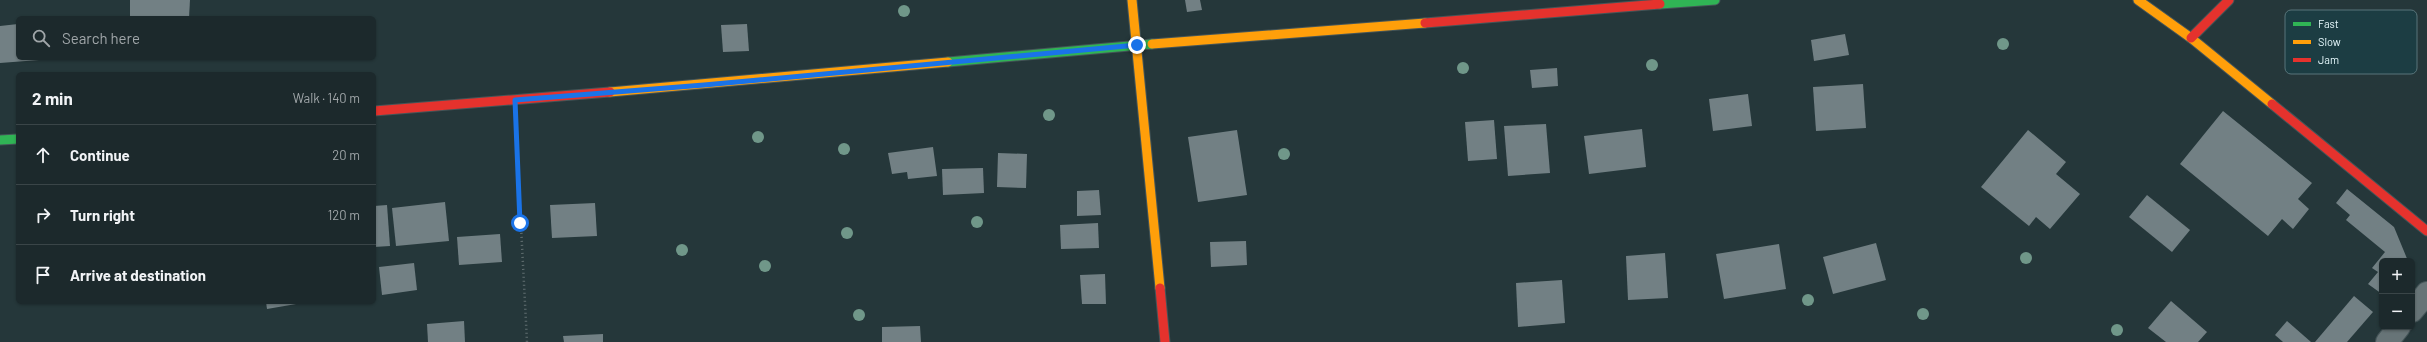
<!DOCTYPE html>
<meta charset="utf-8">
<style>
:root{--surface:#1c292c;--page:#293538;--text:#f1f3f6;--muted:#a0a6a9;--line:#3a4548}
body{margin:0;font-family:Barlow,sans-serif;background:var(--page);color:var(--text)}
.controls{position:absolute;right:12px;bottom:12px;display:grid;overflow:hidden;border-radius:6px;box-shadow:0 1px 3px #0004}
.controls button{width:36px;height:36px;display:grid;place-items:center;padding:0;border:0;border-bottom:1px solid var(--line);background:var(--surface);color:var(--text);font:20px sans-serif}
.stop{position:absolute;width:12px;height:12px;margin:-9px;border:3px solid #1a73e8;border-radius:50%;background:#fff}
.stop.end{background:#1a73e8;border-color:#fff;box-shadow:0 1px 4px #0008}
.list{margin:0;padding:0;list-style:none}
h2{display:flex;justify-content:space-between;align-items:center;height:52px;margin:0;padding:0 16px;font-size:17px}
h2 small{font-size:13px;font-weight:400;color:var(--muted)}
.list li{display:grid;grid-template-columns:26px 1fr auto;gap:12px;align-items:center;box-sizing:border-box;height:60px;padding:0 16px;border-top:1px solid var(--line)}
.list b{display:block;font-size:15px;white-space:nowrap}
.list em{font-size:13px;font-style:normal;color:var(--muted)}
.icon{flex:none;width:22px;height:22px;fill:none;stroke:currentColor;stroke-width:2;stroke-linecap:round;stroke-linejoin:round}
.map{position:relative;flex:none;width:2427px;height:342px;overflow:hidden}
.search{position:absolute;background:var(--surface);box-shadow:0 1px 3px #0004;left:16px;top:16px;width:360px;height:44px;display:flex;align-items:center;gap:10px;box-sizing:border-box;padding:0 14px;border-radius:6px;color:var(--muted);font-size:15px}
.panel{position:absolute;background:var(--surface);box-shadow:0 1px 3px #0004;left:16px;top:72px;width:360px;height:232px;border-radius:6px}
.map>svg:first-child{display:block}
</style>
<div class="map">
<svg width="2427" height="342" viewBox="0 0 2427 342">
<rect width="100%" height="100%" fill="#25373a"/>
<g fill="#728084">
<polygon points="130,0 190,0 189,18 130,18"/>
<polygon points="1185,0 1200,0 1202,10 1187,12"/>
<polygon points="18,24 18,58 39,58 39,60 0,63 0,26"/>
<polygon points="747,24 749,51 723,52 721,25"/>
<polygon points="1845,34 1849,55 1814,61 1811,40"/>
<polygon points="1557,68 1558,86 1532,88 1530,70"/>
<polygon points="1863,84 1866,128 1816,131 1813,87"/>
<polygon points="1748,94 1752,126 1713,131 1709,99"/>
<polygon points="2223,111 2312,183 2298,199 2309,209 2293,229 2282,219 2268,236 2180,164"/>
<polygon points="1494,120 1497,159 1468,161 1465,122"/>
<polygon points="1546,124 1550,173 1508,176 1504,126"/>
<polygon points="1642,129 1646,167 1589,174 1584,136"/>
<polygon points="1237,130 1247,195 1198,202 1188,137"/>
<polygon points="2028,130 2066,162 2056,174 2080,194 2050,229 2036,217 2029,226 1981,187"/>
<polygon points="933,147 937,176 908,179 907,172 892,174 888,153"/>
<polygon points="998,153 1027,154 1026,188 997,187"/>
<polygon points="983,168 984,193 943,195 942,169"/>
<polygon points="2347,189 2394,227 2408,261 2382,261 2382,294 2368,284 2378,272 2372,268 2385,252 2346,220 2350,215 2336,203"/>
<polygon points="1099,190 1101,215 1077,216 1077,191"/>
<polygon points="2147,195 2190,230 2172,252 2129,217"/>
<polygon points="445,202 449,241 396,246 392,208"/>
<polygon points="595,203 597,236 552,238 550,205"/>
<polygon points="387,205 390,246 374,247 374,206"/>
<polygon points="1098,223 1099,248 1061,249 1060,225"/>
<polygon points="500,234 502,262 459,265 457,237"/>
<polygon points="1246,241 1247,265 1211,267 1210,242"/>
<polygon points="1876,243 1886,280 1833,294 1823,257"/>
<polygon points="1779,244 1786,289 1724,299 1716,254"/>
<polygon points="1665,253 1668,298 1628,300 1626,256"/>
<polygon points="414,263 417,290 382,295 379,267"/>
<polygon points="1105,274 1106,304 1082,304 1080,275"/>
<polygon points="1562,280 1565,323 1518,327 1516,283"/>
<polygon points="2354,296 2373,312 2347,342 2315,342"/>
<polygon points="2171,301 2207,332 2198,342 2166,342 2148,328"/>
<polygon points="266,302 302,302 302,303 267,309"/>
<polygon points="464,321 465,342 428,342 427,324"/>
<polygon points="2287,321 2311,342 2283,342 2275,335"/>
<polygon points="920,326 921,342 882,342 882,327"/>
<polygon points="603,334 603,342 564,342 563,336"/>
</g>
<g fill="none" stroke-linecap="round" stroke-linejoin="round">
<defs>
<g id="street">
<polyline points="2412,311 2427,293"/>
<polyline points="2387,342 2399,327"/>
</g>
<g id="fast">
<polyline points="1660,4 1715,0"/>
<polyline points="948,62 1152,44"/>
<polyline points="0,140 18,139"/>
</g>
<g id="slow">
<polyline points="1132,0 1160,288"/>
<polyline points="2138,0 2191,38 2272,104"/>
<polyline points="1152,44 1425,23"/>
<polyline points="610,92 948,62"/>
</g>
<g id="jam">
<polyline points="1425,23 1660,4"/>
<polyline points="2191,38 2229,0"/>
<polyline points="2272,104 2427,231"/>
<polyline points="374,111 610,92"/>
<polyline points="1160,288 1165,342"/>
</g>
</defs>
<use href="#street" stroke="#455558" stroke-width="24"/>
<use href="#fast" stroke="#455558" stroke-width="11"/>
<use href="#slow" stroke="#455558" stroke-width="11"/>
<use href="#jam" stroke="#455558" stroke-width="11"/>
<polyline stroke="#626f71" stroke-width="2.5" stroke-dasharray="1 3" stroke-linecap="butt" points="516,129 527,342"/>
<use href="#street" stroke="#677477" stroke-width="22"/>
<use href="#fast" stroke="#30b455" stroke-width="9"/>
<use href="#slow" stroke="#ff9f0a" stroke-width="9"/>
<use href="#jam" stroke="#e5322d" stroke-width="9"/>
</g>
<g fill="#709789">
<circle cx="904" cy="11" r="6"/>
<circle cx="2003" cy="44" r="6"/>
<circle cx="1652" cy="65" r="6"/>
<circle cx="1463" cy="68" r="6"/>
<circle cx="1049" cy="115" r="6"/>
<circle cx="758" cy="137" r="6"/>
<circle cx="844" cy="149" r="6"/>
<circle cx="1284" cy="154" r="6"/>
<circle cx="977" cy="222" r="6"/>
<circle cx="847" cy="233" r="6"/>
<circle cx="682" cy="250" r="6"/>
<circle cx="2026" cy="258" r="6"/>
<circle cx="765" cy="266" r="6"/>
<circle cx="1808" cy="300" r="6"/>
<circle cx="1923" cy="314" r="6"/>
<circle cx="859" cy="315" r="6"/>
<circle cx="2117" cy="330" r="6"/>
</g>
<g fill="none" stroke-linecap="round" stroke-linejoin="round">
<polyline stroke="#1a73e8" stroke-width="5" points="520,223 515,100 704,85 1137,45"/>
</g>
<rect x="2285" y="10" width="132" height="64" rx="6" fill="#1c3d43" stroke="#59757a" stroke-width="1"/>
<rect x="2293" y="22" width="18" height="4" fill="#30b455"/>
<rect x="2293" y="40" width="18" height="4" fill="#ff9f0a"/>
<rect x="2293" y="58" width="18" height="4" fill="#e5322d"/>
<g font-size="11" fill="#e6f8fc">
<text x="2318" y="28">Fast</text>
<text x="2318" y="46">Slow</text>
<text x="2318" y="64">Jam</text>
</g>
</svg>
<div class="controls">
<button>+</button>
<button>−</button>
</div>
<div class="stop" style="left:520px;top:223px"></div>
<div class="stop end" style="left:1137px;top:45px"></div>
<div class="search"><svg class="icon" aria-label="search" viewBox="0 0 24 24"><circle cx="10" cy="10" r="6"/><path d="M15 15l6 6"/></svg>Search here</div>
<section class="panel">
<h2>2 min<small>Walk · 140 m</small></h2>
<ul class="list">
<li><svg class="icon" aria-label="ahead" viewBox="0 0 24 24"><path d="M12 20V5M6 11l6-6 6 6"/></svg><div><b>Continue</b></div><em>20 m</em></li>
<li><svg class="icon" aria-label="right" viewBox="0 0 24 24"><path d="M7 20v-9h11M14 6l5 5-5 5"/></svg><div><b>Turn right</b></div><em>120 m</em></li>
<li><svg class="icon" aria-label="arrive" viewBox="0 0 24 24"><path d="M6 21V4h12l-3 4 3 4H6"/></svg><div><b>Arrive at destination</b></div></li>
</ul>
</section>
</div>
